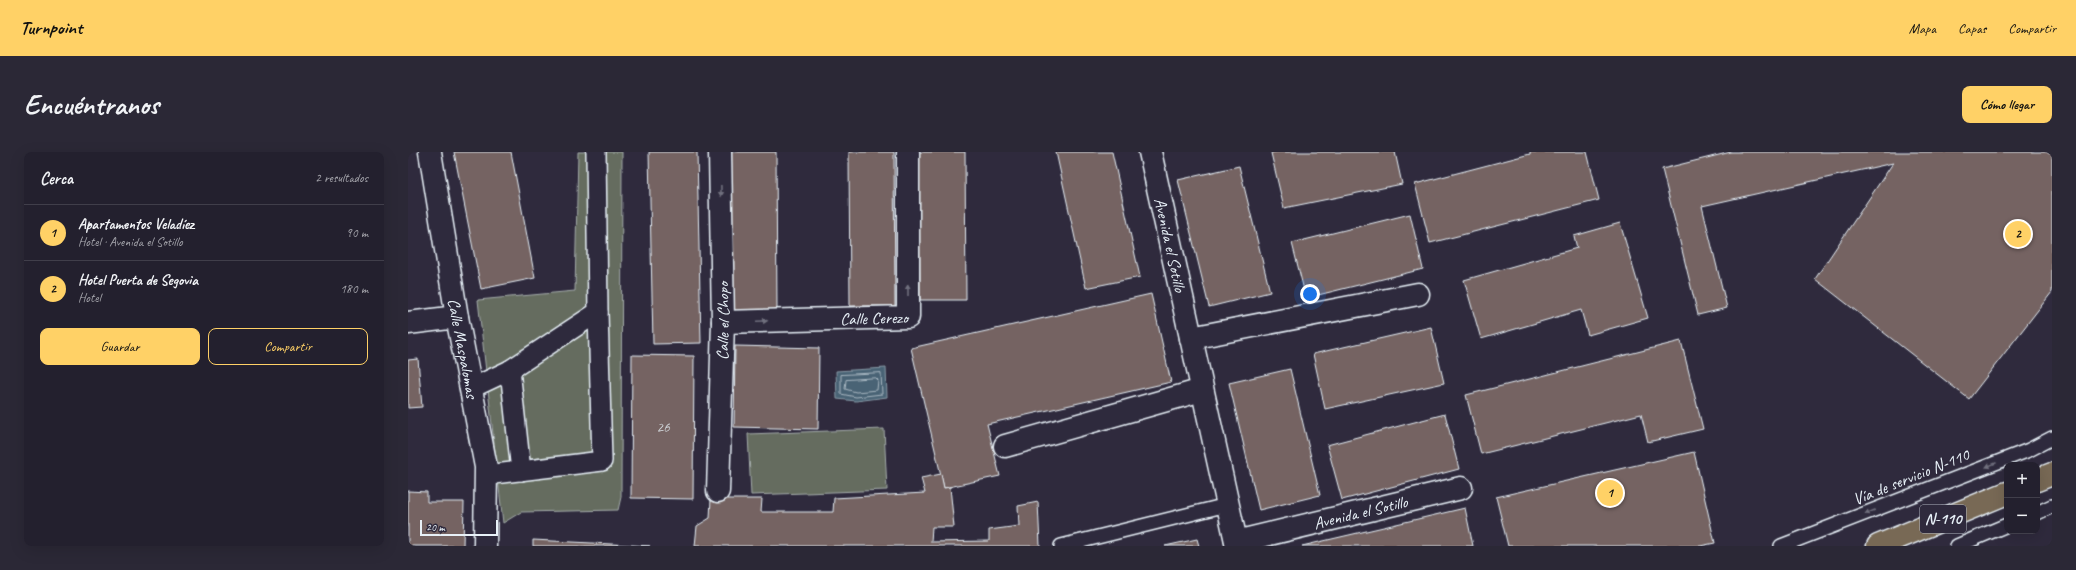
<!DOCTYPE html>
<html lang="es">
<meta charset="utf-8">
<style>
:root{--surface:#23202e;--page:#2b2836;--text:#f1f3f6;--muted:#a3a3aa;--line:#403e4a;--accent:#ffd166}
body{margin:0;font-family:Caveat,sans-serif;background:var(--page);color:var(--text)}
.controls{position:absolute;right:12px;bottom:12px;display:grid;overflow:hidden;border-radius:8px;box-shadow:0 4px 16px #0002}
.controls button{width:36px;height:36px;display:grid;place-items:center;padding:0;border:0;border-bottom:1px solid var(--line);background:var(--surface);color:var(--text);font:20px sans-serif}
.scale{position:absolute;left:12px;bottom:10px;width:78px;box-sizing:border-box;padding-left:4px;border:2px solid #e8f1f8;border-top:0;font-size:11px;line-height:14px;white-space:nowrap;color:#e8f1f8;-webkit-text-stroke:3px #2f2a3d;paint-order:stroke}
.you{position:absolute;left:902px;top:142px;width:14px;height:14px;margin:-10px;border:3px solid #fff;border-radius:50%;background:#1a73e8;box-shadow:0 0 0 6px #1a73e833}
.badge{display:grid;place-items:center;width:26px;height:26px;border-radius:50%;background:var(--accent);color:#111;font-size:13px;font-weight:700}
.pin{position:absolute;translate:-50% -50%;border:2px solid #fff;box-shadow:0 1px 4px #0006}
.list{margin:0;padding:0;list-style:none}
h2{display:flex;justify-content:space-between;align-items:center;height:52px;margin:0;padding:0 16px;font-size:17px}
h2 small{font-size:13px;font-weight:400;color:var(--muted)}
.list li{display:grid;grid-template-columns:26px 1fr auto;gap:12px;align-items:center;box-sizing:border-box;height:56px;padding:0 16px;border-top:1px solid var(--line)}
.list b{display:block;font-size:15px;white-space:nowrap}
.list p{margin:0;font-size:13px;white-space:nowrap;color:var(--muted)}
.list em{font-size:13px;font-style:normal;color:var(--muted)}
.actions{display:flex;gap:8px;padding:12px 16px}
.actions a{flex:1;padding:9px 0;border:1px solid var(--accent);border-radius:8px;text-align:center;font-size:14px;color:var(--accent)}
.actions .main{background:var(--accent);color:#111}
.map{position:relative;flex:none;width:1644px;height:394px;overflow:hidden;border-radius:8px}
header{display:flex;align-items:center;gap:24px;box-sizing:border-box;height:56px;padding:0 20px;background:var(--accent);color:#111}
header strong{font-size:19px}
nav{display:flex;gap:22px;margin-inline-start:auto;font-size:14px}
.intro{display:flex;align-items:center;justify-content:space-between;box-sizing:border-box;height:96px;padding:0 24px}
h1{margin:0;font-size:28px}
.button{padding:10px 18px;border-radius:8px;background:var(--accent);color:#111;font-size:14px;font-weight:700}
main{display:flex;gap:24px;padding:0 24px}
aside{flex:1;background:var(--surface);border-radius:8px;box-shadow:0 4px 16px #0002}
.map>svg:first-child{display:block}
</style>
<header>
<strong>Turnpoint</strong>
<nav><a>Mapa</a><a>Capas</a><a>Compartir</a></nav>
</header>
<div class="intro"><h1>Encuéntranos</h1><a class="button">Cómo llegar</a></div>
<main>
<aside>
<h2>Cerca<small>2 resultados</small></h2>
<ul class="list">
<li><span class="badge">1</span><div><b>Apartamentos Veladíez</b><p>Hotel · Avenida el Sotillo</p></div><em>90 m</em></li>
<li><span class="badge">2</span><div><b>Hotel Puerta de Segovia</b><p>Hotel</p></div><em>180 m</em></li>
</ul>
<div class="actions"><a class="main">Guardar</a><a>Compartir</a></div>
</aside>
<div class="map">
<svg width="1644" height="394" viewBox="0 0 1644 394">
<rect width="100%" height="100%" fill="#2f2a3d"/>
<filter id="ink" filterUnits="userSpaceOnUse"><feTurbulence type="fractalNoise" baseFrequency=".025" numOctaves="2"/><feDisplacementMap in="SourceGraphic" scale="8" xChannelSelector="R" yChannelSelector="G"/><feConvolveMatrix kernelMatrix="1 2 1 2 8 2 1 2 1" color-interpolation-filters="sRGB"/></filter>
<g filter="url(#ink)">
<g fill="#656c5f" stroke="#a6aeac">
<polygon points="170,0 214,0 213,345 210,358 113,360 95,371 70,148 167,139"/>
<polygon points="476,277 479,338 343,343 340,282"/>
</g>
<polygon fill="#4a6374" stroke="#899ca9" points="478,216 479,245 448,249 429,247 428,219"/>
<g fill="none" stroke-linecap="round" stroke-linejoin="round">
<g stroke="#a9b8c3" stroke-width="1">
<polygon points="473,221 474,242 448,245 433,242 433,223"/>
<polygon points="468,226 470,228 469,238 448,240 437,237 438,228"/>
</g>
</g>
<g fill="#756462" stroke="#e8f1f8">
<polygon points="46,0 103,0 127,126 73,137"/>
<polygon points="241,0 289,0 293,191 245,192"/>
<polygon points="323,0 368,0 369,160 324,160"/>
<polygon points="441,0 486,0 487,154 442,154"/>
<polygon points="511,0 557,0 558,148 512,148"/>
<polygon points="648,0 704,0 732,125 678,136"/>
<polygon points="869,0 987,0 994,32 876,56 863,1"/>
<polygon points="1122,0 1179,0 1191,48 1022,91 1007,32 1122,2"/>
<polygon points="1323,0 1639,0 1641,2 1644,0 1644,140 1561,247 1407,127 1485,11 1294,54 1319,156 1290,163 1254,17"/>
<polygon points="831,14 862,140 801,155 770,28"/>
<polygon points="1002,62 1015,117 898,146 884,91"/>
<polygon points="1212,71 1240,166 1180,183 1173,158 1073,187 1056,128 1169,96 1166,84"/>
<polygon points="743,142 763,230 579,272 592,324 536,336 503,196"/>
<polygon points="1023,175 1036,231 917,257 905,202"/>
<polygon points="1273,189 1295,277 1240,290 1233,262 1073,302 1058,243"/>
<polygon points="327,194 411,196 410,277 326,275"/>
<polygon points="224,203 286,204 285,347 223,346"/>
<polygon points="10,207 14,255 0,256 0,208"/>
<polygon points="882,217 912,343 851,358 821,231"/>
<polygon points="1037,262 1051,317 934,348 919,293"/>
<polygon points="1286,300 1307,391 1292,394 1100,394 1088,345"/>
<polygon points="533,322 536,336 542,335 546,375 524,375 523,390 581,389 581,378 611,374 610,354 630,350 632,394 287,394 289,374 302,366 303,347 354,347 353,360 425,360 426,346 517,341 513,326"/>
<polygon points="0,339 19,340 19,350 56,350 55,394 0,394"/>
<polygon points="1057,356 1065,394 894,394 924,387"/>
<polygon points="789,387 791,394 757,394"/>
<polygon points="125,388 242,394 125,394"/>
</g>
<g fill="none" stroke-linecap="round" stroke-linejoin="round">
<defs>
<g id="service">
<polyline points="1629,361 1644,354"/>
<polyline points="653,394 819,353"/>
<polyline points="1373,394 1621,298 1644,286"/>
<polyline points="1549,394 1599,373"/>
</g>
<g id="pedestrian">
<polyline points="102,218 113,319"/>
<polyline points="64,236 102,218 190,160 188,0"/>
<polyline points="78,323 194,309 190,160"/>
</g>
<g id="minor">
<path id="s1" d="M22,0L49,165L78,315L77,394"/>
<path id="s2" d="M315,170L500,165V0"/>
<polyline points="0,171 49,165"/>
<polyline points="783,186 1010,142"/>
<polyline points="597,294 794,238"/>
<path id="s3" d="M310,339L315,170L312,0"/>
<path id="s4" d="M828,390L1053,336"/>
</g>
<g id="tertiary">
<path id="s5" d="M742,0L829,394"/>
</g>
<g id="trunk">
<polyline points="1629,328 1644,322"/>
<polyline points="1470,394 1599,341"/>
</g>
</defs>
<use href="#service" stroke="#e8f1f8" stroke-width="16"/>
<use href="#pedestrian" stroke="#e8f1f8" stroke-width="22"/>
<use href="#minor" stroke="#e8f1f8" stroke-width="25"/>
<use href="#tertiary" stroke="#e8f1f8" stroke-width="25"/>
<use href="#trunk" stroke="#e8f1f8" stroke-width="25"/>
<use href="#service" stroke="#2f2a3d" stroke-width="13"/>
<use href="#pedestrian" stroke="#2f2a3d" stroke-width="19"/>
<use href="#minor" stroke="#2f2a3d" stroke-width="22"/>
<use href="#tertiary" stroke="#2f2a3d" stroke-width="22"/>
<use href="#trunk" stroke="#786954" stroke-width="22"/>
</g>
<defs><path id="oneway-solid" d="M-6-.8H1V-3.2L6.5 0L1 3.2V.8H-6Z"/></defs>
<g fill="#70707e">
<use href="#oneway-solid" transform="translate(313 39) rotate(89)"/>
<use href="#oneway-solid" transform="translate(500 138) rotate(-90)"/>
<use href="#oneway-solid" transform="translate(354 169) rotate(-2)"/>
<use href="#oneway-solid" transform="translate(1583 313) rotate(158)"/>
<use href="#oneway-solid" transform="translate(1462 360) rotate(158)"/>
</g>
</g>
<g text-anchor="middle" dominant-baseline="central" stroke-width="3" stroke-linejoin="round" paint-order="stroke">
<g font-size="15" fill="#cbced2">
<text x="255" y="275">26</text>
</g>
<rect fill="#2f2a3d" stroke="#b0b5c0" stroke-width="1" x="1512" y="353" width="46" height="28" rx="3"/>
<g font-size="16" font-weight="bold" fill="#e8f1f8">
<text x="1535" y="367">N-110</text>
</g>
<g font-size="17" fill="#e8f1f8" stroke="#2f2a3d">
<text stroke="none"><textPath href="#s5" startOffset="95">Avenida el Sotillo</textPath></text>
<text stroke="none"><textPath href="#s2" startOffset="151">Calle Cerezo</textPath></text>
<text stroke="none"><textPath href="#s3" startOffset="170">Calle el Chopo</textPath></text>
<text stroke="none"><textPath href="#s1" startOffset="199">Calle Maspalomas</textPath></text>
<text transform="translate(1503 325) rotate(-22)">Vía de servicio N-110</text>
<text stroke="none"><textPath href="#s4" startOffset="128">Avenida el Sotillo</textPath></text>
</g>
</g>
</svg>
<div class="controls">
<button>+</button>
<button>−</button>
</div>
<div class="scale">20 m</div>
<div class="you"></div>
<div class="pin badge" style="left:1202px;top:341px">1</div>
<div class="pin badge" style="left:1610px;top:82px">2</div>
</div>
</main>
